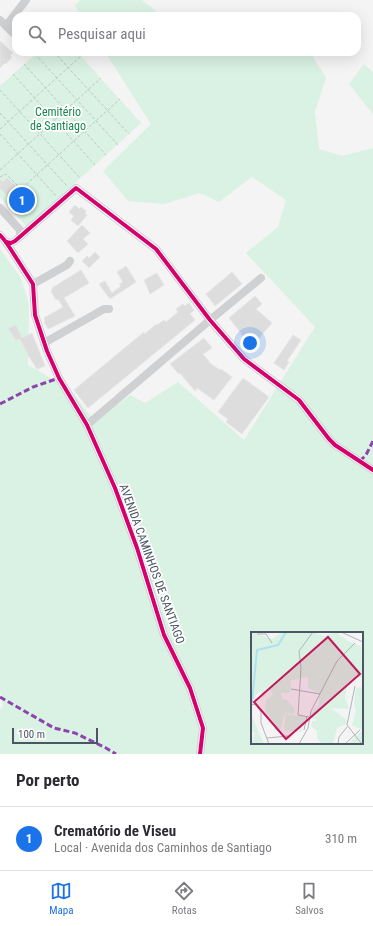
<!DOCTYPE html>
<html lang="pt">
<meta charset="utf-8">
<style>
:root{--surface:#fff;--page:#f2f2f3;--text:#2b2b33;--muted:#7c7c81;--line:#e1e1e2;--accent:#1a73e8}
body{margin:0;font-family:"Roboto Condensed",sans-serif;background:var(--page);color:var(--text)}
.scale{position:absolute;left:12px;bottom:10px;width:86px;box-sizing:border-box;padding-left:4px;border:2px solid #4a5661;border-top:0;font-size:11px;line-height:14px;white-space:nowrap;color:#4a5661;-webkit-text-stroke:3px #fff;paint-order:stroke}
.you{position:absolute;left:250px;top:343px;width:14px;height:14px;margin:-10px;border:3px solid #fff;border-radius:50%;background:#1a73e8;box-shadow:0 0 0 6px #1a73e833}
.badge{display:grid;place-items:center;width:26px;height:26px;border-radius:50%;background:var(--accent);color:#fff;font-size:13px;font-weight:700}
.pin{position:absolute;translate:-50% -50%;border:2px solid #fff;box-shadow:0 1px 4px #0006}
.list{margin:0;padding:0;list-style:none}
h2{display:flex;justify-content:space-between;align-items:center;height:52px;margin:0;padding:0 16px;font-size:17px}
h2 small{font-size:13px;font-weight:400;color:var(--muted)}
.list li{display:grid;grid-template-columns:26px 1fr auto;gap:12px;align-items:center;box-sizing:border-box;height:64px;padding:0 16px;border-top:1px solid var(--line)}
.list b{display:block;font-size:15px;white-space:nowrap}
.list p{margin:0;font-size:13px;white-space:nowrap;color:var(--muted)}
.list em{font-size:13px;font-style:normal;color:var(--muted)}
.icon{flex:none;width:22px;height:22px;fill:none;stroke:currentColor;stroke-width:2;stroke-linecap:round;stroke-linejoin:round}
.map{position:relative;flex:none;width:373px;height:754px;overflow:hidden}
.search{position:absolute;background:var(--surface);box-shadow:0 4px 16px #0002;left:12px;right:12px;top:12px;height:44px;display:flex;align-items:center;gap:10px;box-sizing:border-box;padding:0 14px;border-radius:12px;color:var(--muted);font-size:15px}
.sheet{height:116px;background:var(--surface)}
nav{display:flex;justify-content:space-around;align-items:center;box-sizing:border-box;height:56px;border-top:1px solid var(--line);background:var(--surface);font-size:11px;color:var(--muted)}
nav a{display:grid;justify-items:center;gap:2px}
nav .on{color:var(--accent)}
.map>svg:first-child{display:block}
</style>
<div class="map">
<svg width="373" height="754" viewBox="0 0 373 754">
<rect width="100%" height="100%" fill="#f4f4f4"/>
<g fill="#d9f2e3" fill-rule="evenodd">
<polygon points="80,0 142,0 157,12 259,16 82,16 75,6"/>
<polygon points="38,52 77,52 141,123 27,227 0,197 0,86"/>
<path d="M105,52H286L287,54L310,52L326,78L315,112L319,149L342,156L373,148V754H0V710L3,706L0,689V249L21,278L29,305L28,365L70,389L95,422L130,395L145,403L178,382L244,440L315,327L246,253L278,227L286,200L252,177L219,202L200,193L164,204L128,201L103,171L151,124ZM252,633H362V743H252Z"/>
<polygon points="364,64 373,72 373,114 349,84"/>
</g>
<g fill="#ddddde" stroke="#e5e6e7">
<polygon points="0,41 13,53 10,56 12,57 6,64 5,63 0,68"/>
<polygon points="7,178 16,186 17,194 25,186 34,195 17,210 11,204 13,202 0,188 0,179 3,182"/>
<polygon points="75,205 79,209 81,207 86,211 85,213 87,215 78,226 71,220 74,216 69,212"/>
<polygon points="82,225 90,233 83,239 88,244 78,253 67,241"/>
<polygon points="95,252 100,257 89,268 82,261 87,256 89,258"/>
<polygon points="126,266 136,282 110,299 99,284 105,281 112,293 121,286 119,284 123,282 117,272"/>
<polygon points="81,270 89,283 64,298 75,316 48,329 44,322 45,321 44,318 63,307 58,299 56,300 51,291 52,290 52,288"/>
<polygon points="232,272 242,284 215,306 206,294"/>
<polygon points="157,273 164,285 150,294 144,280"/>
<polygon points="255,296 262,304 256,309 272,323 253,345 241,334 241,333 229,318"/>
<polygon points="189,303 194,310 190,314 195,320 88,408 74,390 144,332 145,334 156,324 157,325 164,320 166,322 178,312 176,309 183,304 185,306"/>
<polygon points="16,325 22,338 32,333 45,366 37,369 28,355 20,339 16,340 8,328"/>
<polygon points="293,335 301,340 287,361 289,362 284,370 274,363"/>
<polygon points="204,338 212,348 203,354 211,364 220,370 221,369 232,377 214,400 197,388 195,391 180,373 179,374 170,364"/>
<polygon points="243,378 269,397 242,434 226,422 228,419 218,412"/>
</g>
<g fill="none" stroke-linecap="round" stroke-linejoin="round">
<g stroke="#bcc7c4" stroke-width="1" stroke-dasharray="3 2" stroke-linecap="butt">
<polyline points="54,52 129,134"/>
<polyline points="35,54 118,145"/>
<polyline points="24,64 106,155"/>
<polyline points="13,74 95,165"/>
<polyline points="0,90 80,178"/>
<polyline points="0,113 67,186"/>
<polyline points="0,129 81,56"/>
<polyline points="0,134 56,196"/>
<polyline points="0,170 101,78"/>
<polyline points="0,177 6,174 21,189 120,99"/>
</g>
<g stroke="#ced0d2" stroke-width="8">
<polyline points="0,20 16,36"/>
<polyline points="6,26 26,0"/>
<polyline points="0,208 20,230 20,236"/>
<polyline points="0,235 6,242 33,284 35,315 47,351 59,378 87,425 115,488 137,548 164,635 190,688 203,728 200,754"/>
<polyline points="6,242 11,243 15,241 76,188 156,249 210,320 244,359 299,400 329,439 335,445 373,470"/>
<polyline points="33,284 67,265 70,261"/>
<polyline points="44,343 104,309 109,309"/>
<polyline points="87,425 210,320 261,278"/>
</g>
<g stroke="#8e44ad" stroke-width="3" stroke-dasharray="6 3" stroke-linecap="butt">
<polyline points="0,404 33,387 59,378"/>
<polyline points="360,461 366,455 373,441"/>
<polyline points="0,697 54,728 75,733 106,748 116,754"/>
</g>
<defs>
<g id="cycleway">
<polyline points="0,235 6,242 33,284 35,315 47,351 59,378 87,425 115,488 137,548 164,635 190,688 203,728 200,754"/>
<polyline points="6,242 11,243 15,241 76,188 156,249 210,320 244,359 299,400 329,439 335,445 373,470"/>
</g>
</defs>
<use href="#cycleway" stroke="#fff" stroke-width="6"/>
<use href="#cycleway" stroke="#d6006c" stroke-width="4"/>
</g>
<g text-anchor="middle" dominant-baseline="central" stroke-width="3.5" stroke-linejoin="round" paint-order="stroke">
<g font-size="12" fill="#17864f" stroke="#fff">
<text x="58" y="112">Cemitério<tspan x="58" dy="14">de Santiago</tspan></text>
</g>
<g font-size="12" fill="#4a5661" stroke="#fff">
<text transform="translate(152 564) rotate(70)">AVENIDA CAMINHOS DE SANTIAGO</text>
</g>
</g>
<g transform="translate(251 632)">
<rect width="112" height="112" fill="#f4f4f4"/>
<path d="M0,0L21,7L32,0H61L73,4L85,0L97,9L110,14L112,45L104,46L96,55L94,65L98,77L80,76L96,88L95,92L86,96L82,112H71L66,106V99L60,94L61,89H65V87L59,86L62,78L68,73V61L57,56V45L40,48L39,61H30L31,67L36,68L44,77L43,82L34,81L29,99H23V90L14,80L15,68L22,63L21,60L16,56L13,65H10V59L6,62L2,68L1,84L13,112H0L4,101L0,98ZM112,55V112H97L112,98L101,93L105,79L103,72L105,56ZM35,82L55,85L50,100L33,98Z" fill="#d9f2e3"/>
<path fill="none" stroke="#aee2f0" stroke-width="2" d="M1,71L6,18L27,13L35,0"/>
<path fill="none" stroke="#b0b5b9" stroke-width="1" d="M90,0L112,10M6,2H15L21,11M104,54L96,93L110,111M40,57L69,62M0,72L5,73L10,80V91L18,112M58,85L47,83L50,36L48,19L62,0M53,98L56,84M16,106L37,104M48,112L57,96L60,79L86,29L104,11M87,112L88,105L96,95M94,112L109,98"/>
<path fill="#c2185b" fill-opacity="0.15" stroke="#c2185b" stroke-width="2" d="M77,5L109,42L35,107L3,70Z"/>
<rect width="112" height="112" fill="none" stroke="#4a5661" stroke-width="2"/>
</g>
</svg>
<div class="scale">100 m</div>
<div class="you"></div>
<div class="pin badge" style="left:22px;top:200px">1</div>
<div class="search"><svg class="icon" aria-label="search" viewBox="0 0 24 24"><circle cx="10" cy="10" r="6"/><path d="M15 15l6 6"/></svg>Pesquisar aqui</div>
</div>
<section class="sheet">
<h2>Por perto<small></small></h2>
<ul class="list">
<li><span class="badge">1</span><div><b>Crematório de Viseu</b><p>Local · Avenida dos Caminhos de Santiago</p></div><em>310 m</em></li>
</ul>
</section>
<nav>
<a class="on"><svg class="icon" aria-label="map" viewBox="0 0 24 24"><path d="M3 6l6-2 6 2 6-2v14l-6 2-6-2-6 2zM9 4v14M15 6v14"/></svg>Mapa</a>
<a><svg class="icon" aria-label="directions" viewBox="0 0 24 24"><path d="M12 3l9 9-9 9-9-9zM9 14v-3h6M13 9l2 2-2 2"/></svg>Rotas</a>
<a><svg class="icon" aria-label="saved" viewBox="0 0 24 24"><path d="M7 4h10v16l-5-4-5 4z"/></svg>Salvos</a>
</nav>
